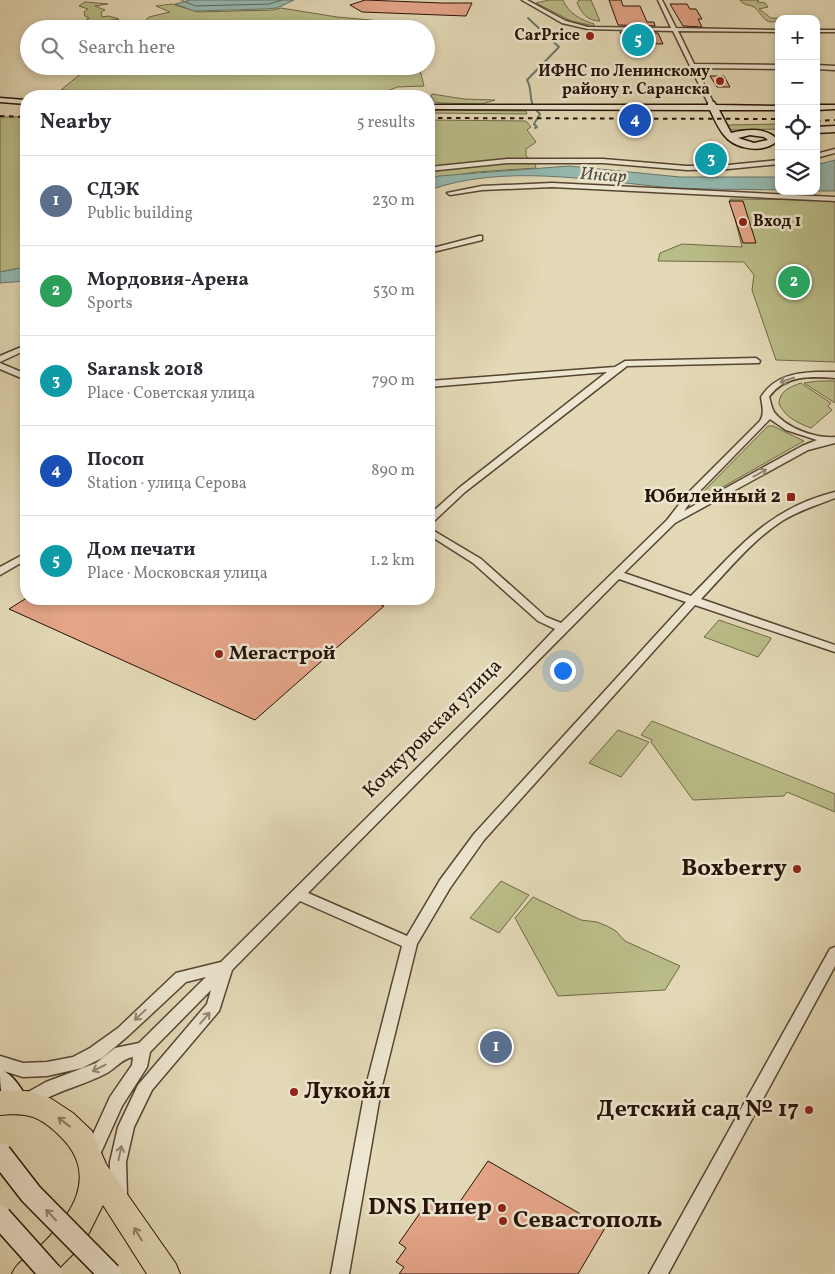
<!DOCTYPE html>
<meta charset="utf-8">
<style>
:root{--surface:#fff;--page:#f2f2f3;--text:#2b2b33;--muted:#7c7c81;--line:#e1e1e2;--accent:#8f2418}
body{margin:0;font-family:Vollkorn,serif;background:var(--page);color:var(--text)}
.controls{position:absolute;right:15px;top:15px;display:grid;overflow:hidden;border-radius:10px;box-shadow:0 2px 8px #0003}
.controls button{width:45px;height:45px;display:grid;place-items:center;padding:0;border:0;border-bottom:1px solid var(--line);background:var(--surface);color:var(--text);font:25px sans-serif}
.you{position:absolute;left:562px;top:670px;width:18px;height:18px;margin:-12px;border:4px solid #fff;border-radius:50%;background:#1a73e8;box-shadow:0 0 0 8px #1a73e833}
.badge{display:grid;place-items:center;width:32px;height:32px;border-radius:50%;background:var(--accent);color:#fff;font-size:16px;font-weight:700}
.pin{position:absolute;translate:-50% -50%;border:2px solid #fff;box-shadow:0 1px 5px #0006}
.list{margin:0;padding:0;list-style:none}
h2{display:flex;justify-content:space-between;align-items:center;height:65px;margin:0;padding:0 20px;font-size:21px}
h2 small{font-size:16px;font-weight:400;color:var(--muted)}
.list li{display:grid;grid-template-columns:32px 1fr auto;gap:15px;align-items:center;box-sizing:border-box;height:90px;padding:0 20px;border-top:1px solid var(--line)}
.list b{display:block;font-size:19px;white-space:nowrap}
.list p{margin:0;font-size:16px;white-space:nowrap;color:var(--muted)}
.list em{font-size:16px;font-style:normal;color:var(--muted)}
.icon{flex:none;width:28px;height:28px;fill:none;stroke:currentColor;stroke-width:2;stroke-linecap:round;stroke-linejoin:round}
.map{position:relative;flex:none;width:835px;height:1274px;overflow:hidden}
.search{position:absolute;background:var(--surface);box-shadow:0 2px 8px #0003;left:20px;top:20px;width:415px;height:55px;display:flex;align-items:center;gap:12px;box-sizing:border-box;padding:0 18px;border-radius:28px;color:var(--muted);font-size:19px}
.panel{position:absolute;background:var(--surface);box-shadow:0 2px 8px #0003;left:20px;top:90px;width:415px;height:515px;border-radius:20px}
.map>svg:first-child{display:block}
</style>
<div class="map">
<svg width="835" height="1274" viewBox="0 0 835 1274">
<rect width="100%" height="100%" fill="#e3d9b6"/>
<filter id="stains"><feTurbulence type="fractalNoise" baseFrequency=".004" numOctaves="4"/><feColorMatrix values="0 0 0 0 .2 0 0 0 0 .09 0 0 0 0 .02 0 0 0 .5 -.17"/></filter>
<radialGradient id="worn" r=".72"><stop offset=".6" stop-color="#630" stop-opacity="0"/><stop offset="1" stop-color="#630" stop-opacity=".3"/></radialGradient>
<g fill="#babd89" stroke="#706848">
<path d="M549,0H563C568,13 581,20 594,24V26L571,21L536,3Z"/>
<path d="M579,0H591L600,21C587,21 582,13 577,3Z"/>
<path d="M740,0H759L757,2L765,3L768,7L759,9L771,18L813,19H779C766,29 761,12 754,7C748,4 744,6 740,0Z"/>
<polygon points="85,2 108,4 95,6 105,10 101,12 102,17 109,16 119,19 105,21 97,24 98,27 67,29 95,24 86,20 89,18 85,16 84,12 88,9 79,6"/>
<polygon points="172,4 198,12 273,10 281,8 337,17 392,22 390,29 136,29 149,17 170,12 156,6"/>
<polygon points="90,66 419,66 424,86 397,87 380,95 340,93 337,96 203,96 61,90"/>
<polygon points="432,94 464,99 495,100 482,104 441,103 435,102 431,96"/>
<polygon points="429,110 526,111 527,114 429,113"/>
<polygon points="0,117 26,117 26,267 0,272"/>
<polygon points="429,120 526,121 531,127 527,130 536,142 526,149 526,156 535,163 536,168 476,172 429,179"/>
<polygon points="779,124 779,129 731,130 728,125"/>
<polygon points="730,199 835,200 835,362 776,360 752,290 754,275 744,262 658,261 660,253 682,244 742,247"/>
<polygon points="818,381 835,381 835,403 804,383"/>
<path d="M801,383L831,403L828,406L832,410L811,428C798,423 786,418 779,404C779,391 790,387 801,383Z"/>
<polygon points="768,426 773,426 804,441 705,497 700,495"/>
<polygon points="719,620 771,638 771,639 758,657 704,637"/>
<polygon points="652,721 835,794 835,812 787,792 784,796 693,800 651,742 652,740 641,735"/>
<polygon points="618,730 649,742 621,777 589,763"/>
<polygon points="501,881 529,895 499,933 470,918"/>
<polygon points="533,897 581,920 597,922 607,926 616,931 625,941 680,966 665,990 558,996 515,918"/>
</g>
<g fill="#95bab2" stroke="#69776d">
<polygon points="190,0 294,0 277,8 264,9 194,11 175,4"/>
<polygon points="835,160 835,191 806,191 816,191 816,165"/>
<path d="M569,166L680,177H779V190C741,189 702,190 664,187C587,180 504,164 429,190V179L439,176Z"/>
<polygon points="26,267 26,281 0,283 0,272"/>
</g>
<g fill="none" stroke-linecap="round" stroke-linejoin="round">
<polyline stroke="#5e665c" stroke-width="1" points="181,0 195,6 269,4 282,0"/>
<path stroke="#69776d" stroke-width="2" d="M528,18L559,47L527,80C534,92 526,102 540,114L534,124L537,127L535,128"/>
</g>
<g fill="#e4a589" stroke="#271306">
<polygon points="365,0 442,3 472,3 466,16 362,12 350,5"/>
<polygon points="609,0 621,0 623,6 640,6 647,22 654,22 655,26 618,25"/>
<polygon points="670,4 687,4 690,9 696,9 702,19 698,19 702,27 683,26"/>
<polygon points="620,32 658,33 663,44 629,43 626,38 623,37"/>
<polygon points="710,76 724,76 730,87 717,87"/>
<polygon points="729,201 743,201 756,243 743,243"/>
<polygon points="25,599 365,599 384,606 255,720 9,609"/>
<polygon points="488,1161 605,1228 578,1274 399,1274 404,1267 396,1262 406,1248 399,1243 429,1200 452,1213"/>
</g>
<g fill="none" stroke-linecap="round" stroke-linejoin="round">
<defs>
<g id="street">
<polygon points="522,0 527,0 566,21 588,27 671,28 658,0 662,0 676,28 779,30 779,32 678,31 694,64 779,65 779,69 696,68 714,104 709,105 673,31 588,29 562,23"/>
<rect x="816" y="30" width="19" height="2"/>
<polygon points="816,65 835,66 835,70 816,69"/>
<polygon points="835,149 835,153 816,158 816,154"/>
<polygon points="507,159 603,159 687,166 728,165 779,160 779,164 728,169 687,170 603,163 507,163 429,171 429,167"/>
<polygon points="552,183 835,197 835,201 552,187 482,190 450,195 447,193 482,186"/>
<polygon points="479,236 482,236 482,240 429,253 429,249"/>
<polygon points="26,345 26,350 0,362 0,356"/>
<polygon points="756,358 760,361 759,363 627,366 465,492 433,522 429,523 429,515 459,488 607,372 429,387 429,381 615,367 625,361"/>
<polygon points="0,363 26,374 26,380 0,369"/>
<path d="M816,372H835V378C811,376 784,375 769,397C771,402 771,407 774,412C786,428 816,439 835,437V443L808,450L675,523L624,573L691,596C738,549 767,509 835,492V498C817,505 798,511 782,521C751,541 726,573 701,599L835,645V652L695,605L484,840L450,888L417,944L381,1090L349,1274H331L365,1090L402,946L300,901L232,970L219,1011L152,1090L134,1127L126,1162L127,1195L124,1200L118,1203L112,1200L109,1195L110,1162L118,1127L138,1085L207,1004L211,990L150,1052L147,1067L122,1106L98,1159L92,1161L86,1159L84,1154L110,1097L132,1065L133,1057C122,1059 117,1067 107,1073C87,1084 63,1089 43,1100C35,1105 30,1109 21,1106L19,1101L21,1096L46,1082L96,1063L115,1048L139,1043L206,977L186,982L128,1036L102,1058L82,1068L47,1076L23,1077L0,1070V1056L23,1063L47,1062L73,1057L90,1048L118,1028L176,973L221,962L509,677L555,629L538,621L473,563L429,535V528L481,559L546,617L561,623L667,520L688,493L760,421C765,413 762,406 761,397C774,377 793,373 816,372ZM770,419L786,430L817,440L802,446L684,511L694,497ZM619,579L686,602L474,834L440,880L407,936L308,893Z"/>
<polygon points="26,553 26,560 0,575 0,567"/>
<polygon points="835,947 835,966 668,1274 649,1274 830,949"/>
</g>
<g id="secondary">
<polygon points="0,98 26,100 26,104 0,102"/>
<path d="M708,102H714L716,105L779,106V110H719L731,133C747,129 766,127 778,140C765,154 735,150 724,135C718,128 714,118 710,110L429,109V105H708ZM750,135L764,137L768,140L754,143L738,138Z"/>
<polygon points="816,105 835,105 835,109 816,110"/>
<polygon points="835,126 835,132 816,133 816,127"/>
<path d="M0,1069C13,1074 22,1089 28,1101L24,1108C0,1118 0,1087 0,1069Z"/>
</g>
<path id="primary" d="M0,1091H27L50,1098L73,1113L92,1131L106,1164L176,1264L180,1274H147L103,1205L89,1233L74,1253L57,1270L51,1274H12C18,1260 28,1258 38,1248C71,1217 100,1176 61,1137C41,1117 29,1112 0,1115Z"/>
</defs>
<use href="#street" stroke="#564432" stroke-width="3"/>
<use href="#secondary" stroke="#271306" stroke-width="3"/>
<use href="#primary" stroke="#271306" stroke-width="2"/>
<use href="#street" fill="#ede6d0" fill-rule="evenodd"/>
<use href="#secondary" fill="#ede6d0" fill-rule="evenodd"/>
<use href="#primary" fill="#e3d9b6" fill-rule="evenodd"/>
<g stroke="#271306" stroke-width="2" stroke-dasharray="4.5 4.5" stroke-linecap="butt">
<polyline points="0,116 26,117"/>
<polyline points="429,118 779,119"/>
<polyline points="816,121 835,120"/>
</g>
<defs>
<g id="secondary-bridge">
<polyline points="0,1154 31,1194 110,1274"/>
<polyline points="0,1217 51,1274"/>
</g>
</defs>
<use href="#secondary-bridge" stroke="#271306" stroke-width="25" stroke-linecap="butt"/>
<use href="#secondary-bridge" stroke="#ede6d0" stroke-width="22"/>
</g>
<defs><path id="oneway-shaft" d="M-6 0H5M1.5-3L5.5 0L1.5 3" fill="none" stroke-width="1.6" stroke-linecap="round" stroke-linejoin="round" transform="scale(1.25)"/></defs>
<g stroke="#948775">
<use href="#oneway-shaft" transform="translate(787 380) rotate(161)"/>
<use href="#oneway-shaft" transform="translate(760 473) rotate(-29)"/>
<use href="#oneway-shaft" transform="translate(140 1015) rotate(137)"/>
<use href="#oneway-shaft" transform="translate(205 1018) rotate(-49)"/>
<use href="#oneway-shaft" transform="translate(99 1068) rotate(154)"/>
<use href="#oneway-shaft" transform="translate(120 1153) rotate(-78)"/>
<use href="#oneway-shaft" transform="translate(51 1215) rotate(-133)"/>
</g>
<g stroke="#8e8067">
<use href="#oneway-shaft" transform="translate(64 1122) rotate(-142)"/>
<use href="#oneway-shaft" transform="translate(138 1234) rotate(-121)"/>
</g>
<g fill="#8f2418" stroke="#ede6d0" stroke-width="2">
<circle cx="590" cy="36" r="5"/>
<circle cx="720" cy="81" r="5"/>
<circle cx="743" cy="222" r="5"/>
<rect x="786" y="492" width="10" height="10" rx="2.5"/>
<circle cx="219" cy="654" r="5"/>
<circle cx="797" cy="869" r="5"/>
<circle cx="294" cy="1092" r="5"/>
<circle cx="809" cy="1110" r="5"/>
<circle cx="502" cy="1208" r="5"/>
<circle cx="503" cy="1221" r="5"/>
</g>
<g text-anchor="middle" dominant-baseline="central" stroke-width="5" stroke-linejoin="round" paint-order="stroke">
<g font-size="16" font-weight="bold" fill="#271306" stroke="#ede6d0" text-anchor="end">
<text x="580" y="36">CarPrice</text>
<text x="710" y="72">ИФНС по Ленинскому<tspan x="710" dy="18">району г. Саранска</tspan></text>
<text x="753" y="222" text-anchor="start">Вход 1</text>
</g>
<g font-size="18" font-style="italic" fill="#4e4d42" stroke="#ede6d0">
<text transform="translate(603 176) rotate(4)">Инсар</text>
</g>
<g font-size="20" font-weight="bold" fill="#271306" stroke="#ede6d0" text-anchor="end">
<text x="781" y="497">Юбилейный 2</text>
<text x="229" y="654" text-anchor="start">Мегастрой</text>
</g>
<g font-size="20" fill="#271306" stroke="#ede6d0">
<text transform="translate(433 729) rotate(-45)">Кочкуровская улица</text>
</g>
<g font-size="24" font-weight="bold" fill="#271306" stroke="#ede6d0" text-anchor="end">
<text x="787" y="869">Boxberry</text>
<text x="304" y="1092" text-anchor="start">Лукойл</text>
<text x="799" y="1110">Детский сад № 17</text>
<text x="492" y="1208">DNS Гипер</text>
<text x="513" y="1221" text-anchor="start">Севастополь</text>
</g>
</g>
<rect width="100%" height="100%" filter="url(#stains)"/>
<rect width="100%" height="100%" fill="url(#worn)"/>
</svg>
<div class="controls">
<button>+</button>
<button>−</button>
<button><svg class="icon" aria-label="locate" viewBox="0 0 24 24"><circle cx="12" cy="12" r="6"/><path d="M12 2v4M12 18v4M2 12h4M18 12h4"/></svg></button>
<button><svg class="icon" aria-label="layers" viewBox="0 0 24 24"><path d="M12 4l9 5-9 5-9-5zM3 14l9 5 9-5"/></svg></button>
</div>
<div class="you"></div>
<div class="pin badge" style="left:496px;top:1047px;background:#5c6f8a">1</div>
<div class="pin badge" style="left:794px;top:282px;background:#2e9e5b">2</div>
<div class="pin badge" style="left:711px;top:159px;background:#0f9aa8">3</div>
<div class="pin badge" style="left:635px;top:120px;background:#1a4fb4">4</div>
<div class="pin badge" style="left:638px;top:40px;background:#0f9aa8">5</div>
<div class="search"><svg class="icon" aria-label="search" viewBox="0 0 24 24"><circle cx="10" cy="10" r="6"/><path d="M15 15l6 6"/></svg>Search here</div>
<section class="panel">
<h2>Nearby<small>5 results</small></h2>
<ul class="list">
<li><span class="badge" style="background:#5c6f8a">1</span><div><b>СДЭК</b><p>Public building</p></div><em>230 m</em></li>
<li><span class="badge" style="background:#2e9e5b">2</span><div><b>Мордовия-Арена</b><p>Sports</p></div><em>530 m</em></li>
<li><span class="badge" style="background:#0f9aa8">3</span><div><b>Saransk 2018</b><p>Place · Советская улица</p></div><em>790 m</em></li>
<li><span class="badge" style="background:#1a4fb4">4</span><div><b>Посоп</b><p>Station · улица Серова</p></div><em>890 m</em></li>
<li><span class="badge" style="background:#0f9aa8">5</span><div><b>Дом печати</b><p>Place · Московская улица</p></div><em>1.2 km</em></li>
</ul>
</section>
</div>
